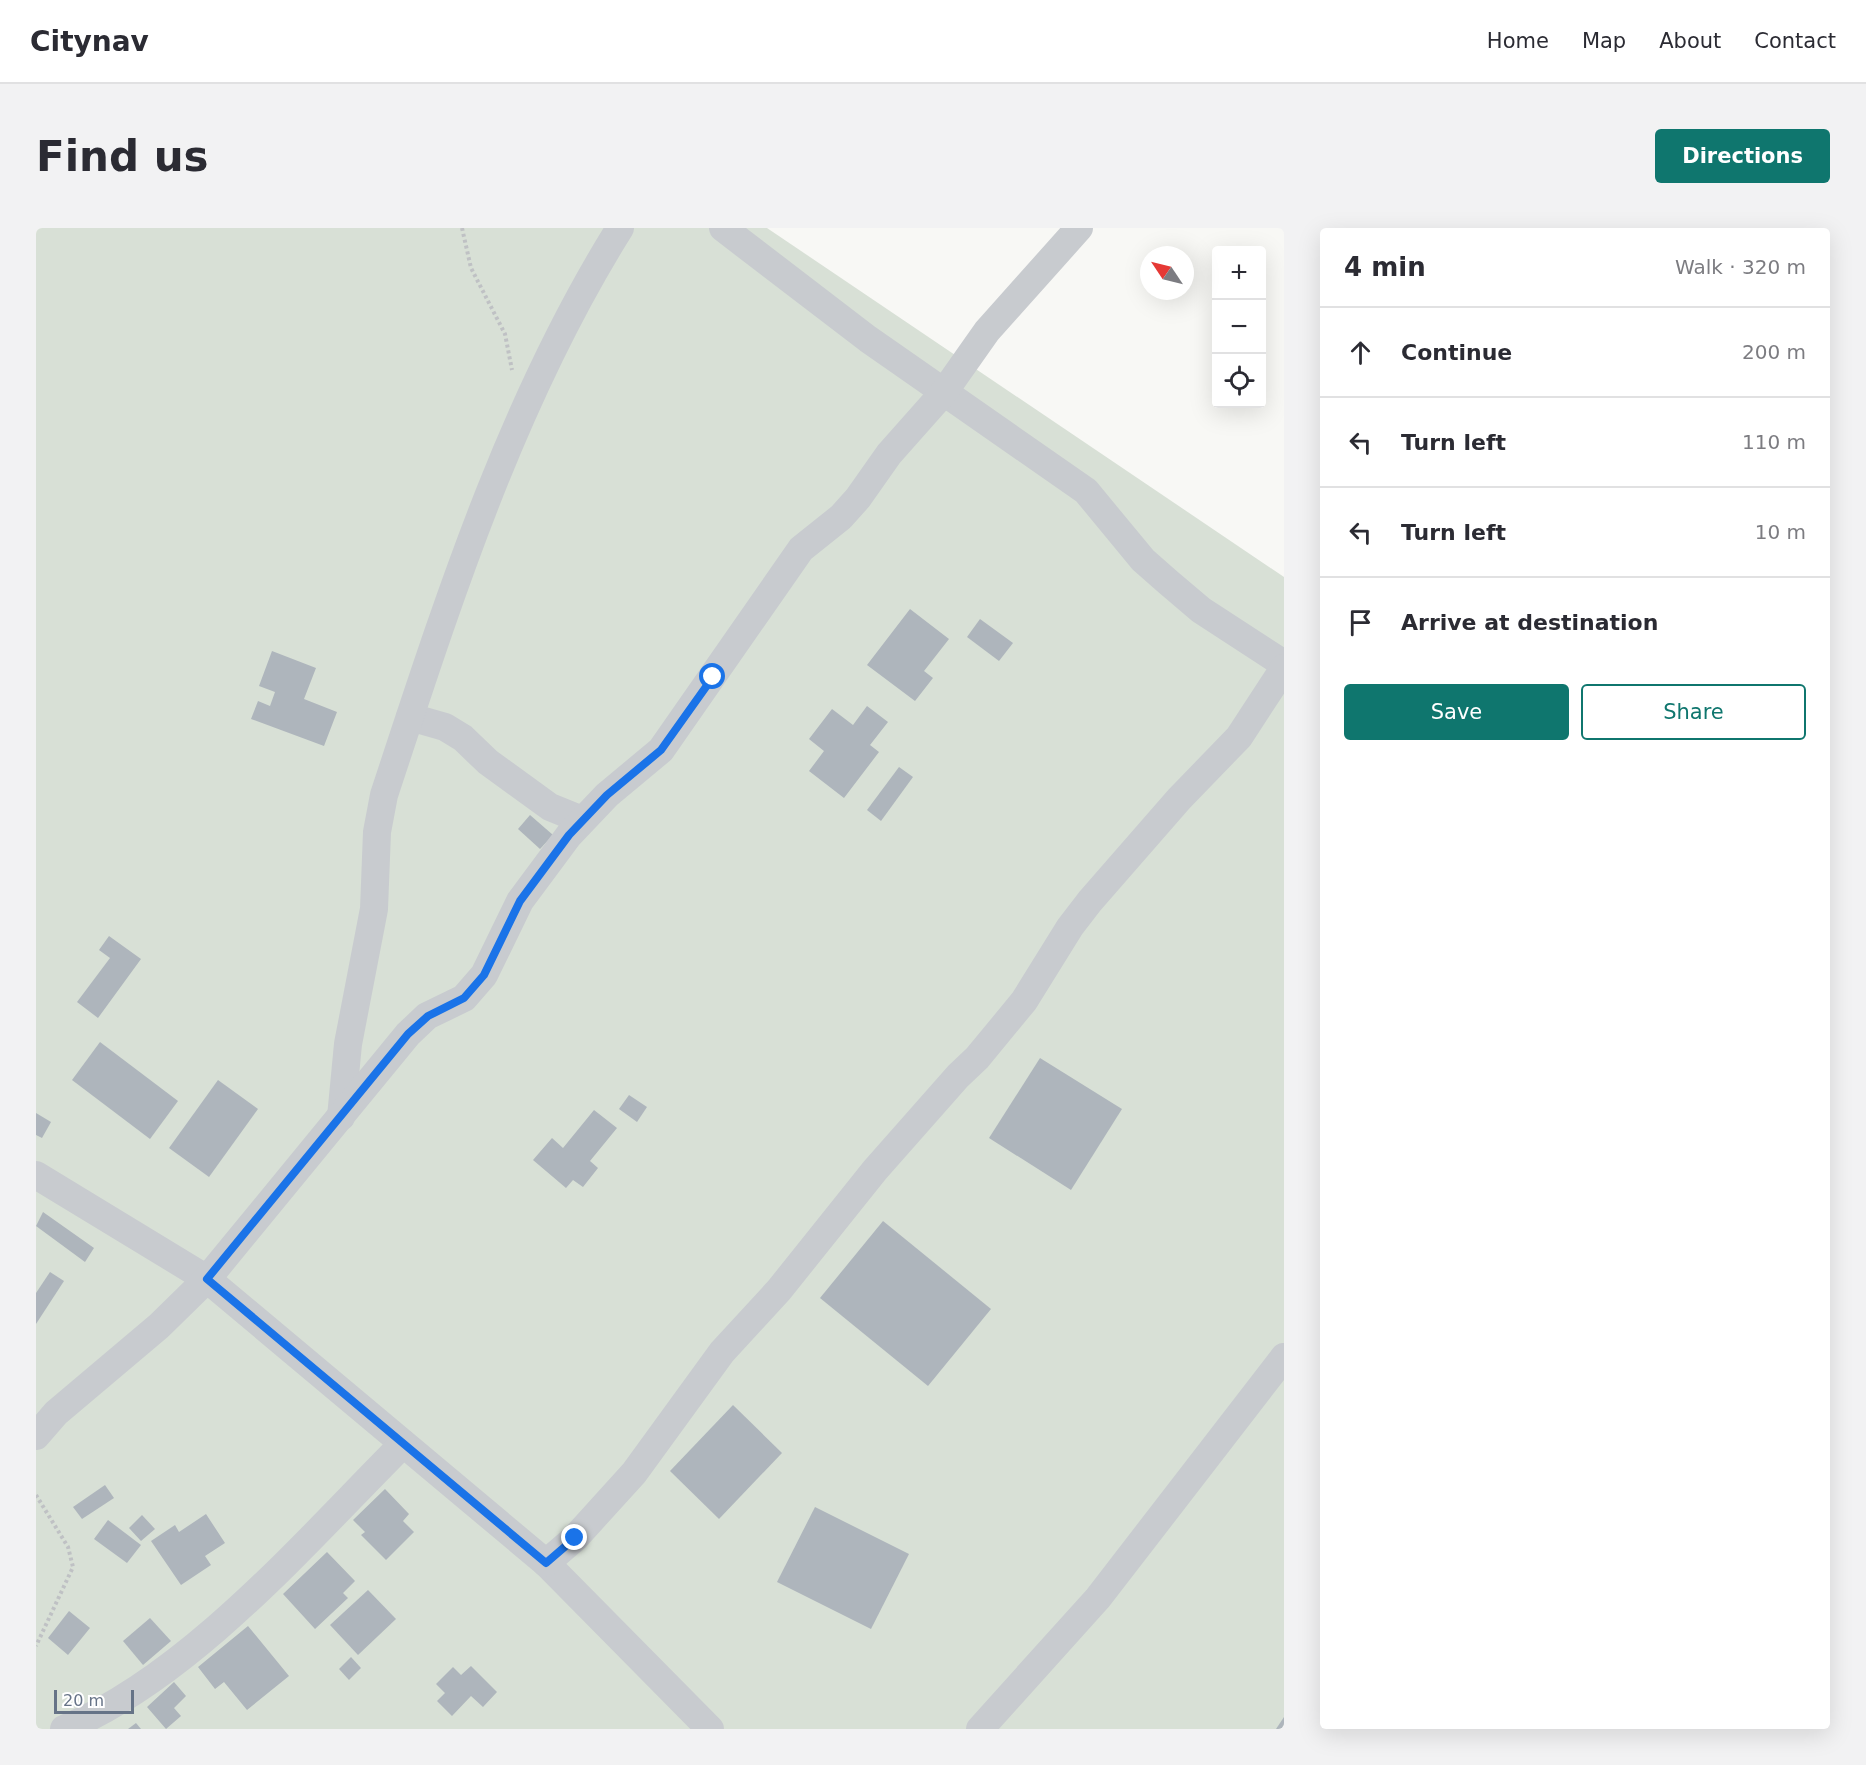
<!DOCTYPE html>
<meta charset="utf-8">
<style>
:root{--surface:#fff;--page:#f2f2f3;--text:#2b2b33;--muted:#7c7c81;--line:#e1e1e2;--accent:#0f766e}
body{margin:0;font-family:"DejaVu Sans",sans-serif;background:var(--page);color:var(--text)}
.controls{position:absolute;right:18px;top:18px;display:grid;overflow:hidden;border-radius:6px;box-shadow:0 6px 24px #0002}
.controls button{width:54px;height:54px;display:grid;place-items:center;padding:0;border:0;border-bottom:2px solid var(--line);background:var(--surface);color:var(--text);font:30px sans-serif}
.compass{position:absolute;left:1104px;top:18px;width:54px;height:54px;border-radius:50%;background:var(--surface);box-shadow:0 6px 24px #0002;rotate:305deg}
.scale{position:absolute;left:18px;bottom:15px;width:80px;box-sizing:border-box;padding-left:6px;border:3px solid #667387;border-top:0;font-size:16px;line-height:21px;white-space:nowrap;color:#667387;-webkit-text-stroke:4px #fff;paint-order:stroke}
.stop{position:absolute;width:18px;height:18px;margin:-14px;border:4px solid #1a73e8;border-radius:50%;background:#fff}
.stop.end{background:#1a73e8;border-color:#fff;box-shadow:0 2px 6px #0008}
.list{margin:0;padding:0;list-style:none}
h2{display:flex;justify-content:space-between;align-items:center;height:78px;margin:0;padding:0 24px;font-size:26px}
h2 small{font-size:20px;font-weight:400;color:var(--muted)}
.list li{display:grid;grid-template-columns:39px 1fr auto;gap:18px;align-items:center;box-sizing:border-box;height:90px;padding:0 24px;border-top:2px solid var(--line)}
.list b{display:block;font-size:22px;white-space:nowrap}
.list em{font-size:20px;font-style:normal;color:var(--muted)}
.actions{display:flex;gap:12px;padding:18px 24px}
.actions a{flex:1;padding:14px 0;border:2px solid var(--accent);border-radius:6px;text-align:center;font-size:21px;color:var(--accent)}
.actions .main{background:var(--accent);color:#fff}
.icon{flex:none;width:33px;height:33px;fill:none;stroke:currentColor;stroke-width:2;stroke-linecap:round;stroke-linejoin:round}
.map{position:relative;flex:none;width:1248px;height:1501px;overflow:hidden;border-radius:6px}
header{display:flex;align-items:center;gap:36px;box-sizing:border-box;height:84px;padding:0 30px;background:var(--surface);border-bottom:2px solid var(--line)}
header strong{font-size:28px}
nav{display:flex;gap:33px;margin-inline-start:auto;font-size:21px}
.intro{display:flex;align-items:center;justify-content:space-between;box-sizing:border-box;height:144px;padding:0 36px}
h1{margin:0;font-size:42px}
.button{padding:15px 27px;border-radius:6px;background:var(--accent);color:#fff;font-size:21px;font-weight:700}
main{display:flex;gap:36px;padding:0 36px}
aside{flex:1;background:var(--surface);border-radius:6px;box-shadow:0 6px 24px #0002}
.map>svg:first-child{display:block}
</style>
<header>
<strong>Citynav</strong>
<nav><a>Home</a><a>Map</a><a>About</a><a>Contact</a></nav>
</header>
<div class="intro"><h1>Find us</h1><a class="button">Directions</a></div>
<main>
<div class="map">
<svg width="1248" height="1501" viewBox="0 0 1248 1501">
<rect width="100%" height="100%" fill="#f8f8f5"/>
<polygon fill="#d8e0d6" points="0,0 731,0 1248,349 1248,1501 0,1501"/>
<g fill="#aeb5bc">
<polygon points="874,381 913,411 888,443 897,450 879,473 831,437"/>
<polygon points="944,391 977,415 963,433 931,409"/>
<polygon points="236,423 280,440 268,471 301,484 288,518 215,491 222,473 234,478 239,464 223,458"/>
<polygon points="831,478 852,494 834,517 843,524 808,570 773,543 788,523 773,511 796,481 817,497"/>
<polygon points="863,539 877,549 845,593 831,582"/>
<polygon points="494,587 517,607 504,621 482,601"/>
<polygon points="73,708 105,731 62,790 41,774 74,730 63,722"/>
<polygon points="64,814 142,873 114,911 36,852"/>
<polygon points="1004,830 1086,881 1035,962 953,910"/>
<polygon points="182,852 222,881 173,949 133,920"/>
<polygon points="593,867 611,879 601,894 583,881"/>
<polygon points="558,882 581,900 554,933 562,940 547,959 537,952 530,960 497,932 516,910 527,920"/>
<polygon points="0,885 15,894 6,910 0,907"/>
<polygon points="7,984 58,1020 49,1034 0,998"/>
<polygon points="847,993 955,1081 892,1158 784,1070"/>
<polygon points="14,1044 28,1053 0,1096 0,1065"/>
<polygon points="697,1177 746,1225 683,1291 634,1243"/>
<polygon points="69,1257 78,1270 46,1291 37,1279"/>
<polygon points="349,1261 373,1286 367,1293 378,1304 350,1332 325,1307 329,1304 317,1292"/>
<polygon points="779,1279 873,1326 835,1401 741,1354"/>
<polygon points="170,1286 189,1315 169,1328 175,1337 145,1357 115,1313 139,1297 143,1304"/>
<polygon points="106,1287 119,1301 105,1313 93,1300"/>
<polygon points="72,1292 105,1317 91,1335 58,1311"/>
<polygon points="291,1324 319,1353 307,1365 312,1370 279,1401 247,1366"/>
<polygon points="332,1362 360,1391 322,1427 294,1397"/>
<polygon points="33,1383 54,1400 32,1427 12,1410"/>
<polygon points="114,1390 135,1413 107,1437 87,1413"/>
<polygon points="212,1398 253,1448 211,1482 188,1454 179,1461 162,1439"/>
<polygon points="315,1429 325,1440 313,1452 303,1441"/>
<polygon points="435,1438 461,1464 447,1479 435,1468 416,1488 401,1473 409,1465 400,1456 417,1439 425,1447"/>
<polygon points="138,1454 150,1468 138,1480 145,1488 130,1501 111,1479"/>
<polygon points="1248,1489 1248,1501 1240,1501"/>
<polygon points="100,1495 105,1501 92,1501"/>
</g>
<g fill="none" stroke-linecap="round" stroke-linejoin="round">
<g stroke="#bfc1c4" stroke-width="4" stroke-dasharray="3 3" stroke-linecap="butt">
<polyline points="426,0 435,40 469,106 476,142"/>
<polyline points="0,1267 32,1319 37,1339 0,1418"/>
</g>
<g stroke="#c8cbcf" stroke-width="28">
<polyline points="687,0 832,111 1050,263 1107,332 1132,354 1165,382 1248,436"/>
<polyline points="374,489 409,499 427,510 452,534 514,579 546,592"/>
<path d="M305,889L312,816L338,681L341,604L348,567C412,373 475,174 584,0"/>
<polyline points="0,947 171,1051 510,1335 674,1501"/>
<polyline points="0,1208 20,1185 123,1098 171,1051 372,806 391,788 428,770 448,747 484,673 533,607 571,567 625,522 765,321 805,289 822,270 853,226 908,164 951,103 1043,0"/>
<polyline points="510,1335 539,1310 598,1245 686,1124 743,1062 839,942 922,848 941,830 988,773 1034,699 1054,673 1143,571 1203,509 1248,440"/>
<path d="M28,1501C155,1448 271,1312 367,1216"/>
<polyline points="944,1501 1062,1370 1248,1129"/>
</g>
</g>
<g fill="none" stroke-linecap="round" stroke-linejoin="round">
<polyline stroke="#1a73e8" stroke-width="8" points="539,1310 510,1335 171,1051 372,806 392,788 428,770 448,747 484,673 533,607 571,567 625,522 677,449"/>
</g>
</svg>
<div class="controls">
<button>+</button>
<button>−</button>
<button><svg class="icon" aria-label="locate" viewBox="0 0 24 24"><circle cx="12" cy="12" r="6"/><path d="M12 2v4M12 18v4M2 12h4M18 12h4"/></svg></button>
</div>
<svg class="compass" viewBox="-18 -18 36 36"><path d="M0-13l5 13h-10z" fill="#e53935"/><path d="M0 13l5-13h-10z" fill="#7c7c81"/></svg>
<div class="scale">20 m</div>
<div class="stop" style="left:677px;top:449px"></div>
<div class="stop end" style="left:539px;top:1310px"></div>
</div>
<aside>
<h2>4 min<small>Walk · 320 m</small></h2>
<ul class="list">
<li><svg class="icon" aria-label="ahead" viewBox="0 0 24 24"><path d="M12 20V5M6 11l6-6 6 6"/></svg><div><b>Continue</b></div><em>200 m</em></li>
<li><svg class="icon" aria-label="left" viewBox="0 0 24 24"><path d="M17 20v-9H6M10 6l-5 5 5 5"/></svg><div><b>Turn left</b></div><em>110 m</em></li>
<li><svg class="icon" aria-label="left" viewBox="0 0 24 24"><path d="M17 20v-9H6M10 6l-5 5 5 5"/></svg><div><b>Turn left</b></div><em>10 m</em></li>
<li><svg class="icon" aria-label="arrive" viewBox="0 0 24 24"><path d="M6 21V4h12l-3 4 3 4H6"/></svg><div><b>Arrive at destination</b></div></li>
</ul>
<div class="actions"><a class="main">Save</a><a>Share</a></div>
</aside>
</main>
